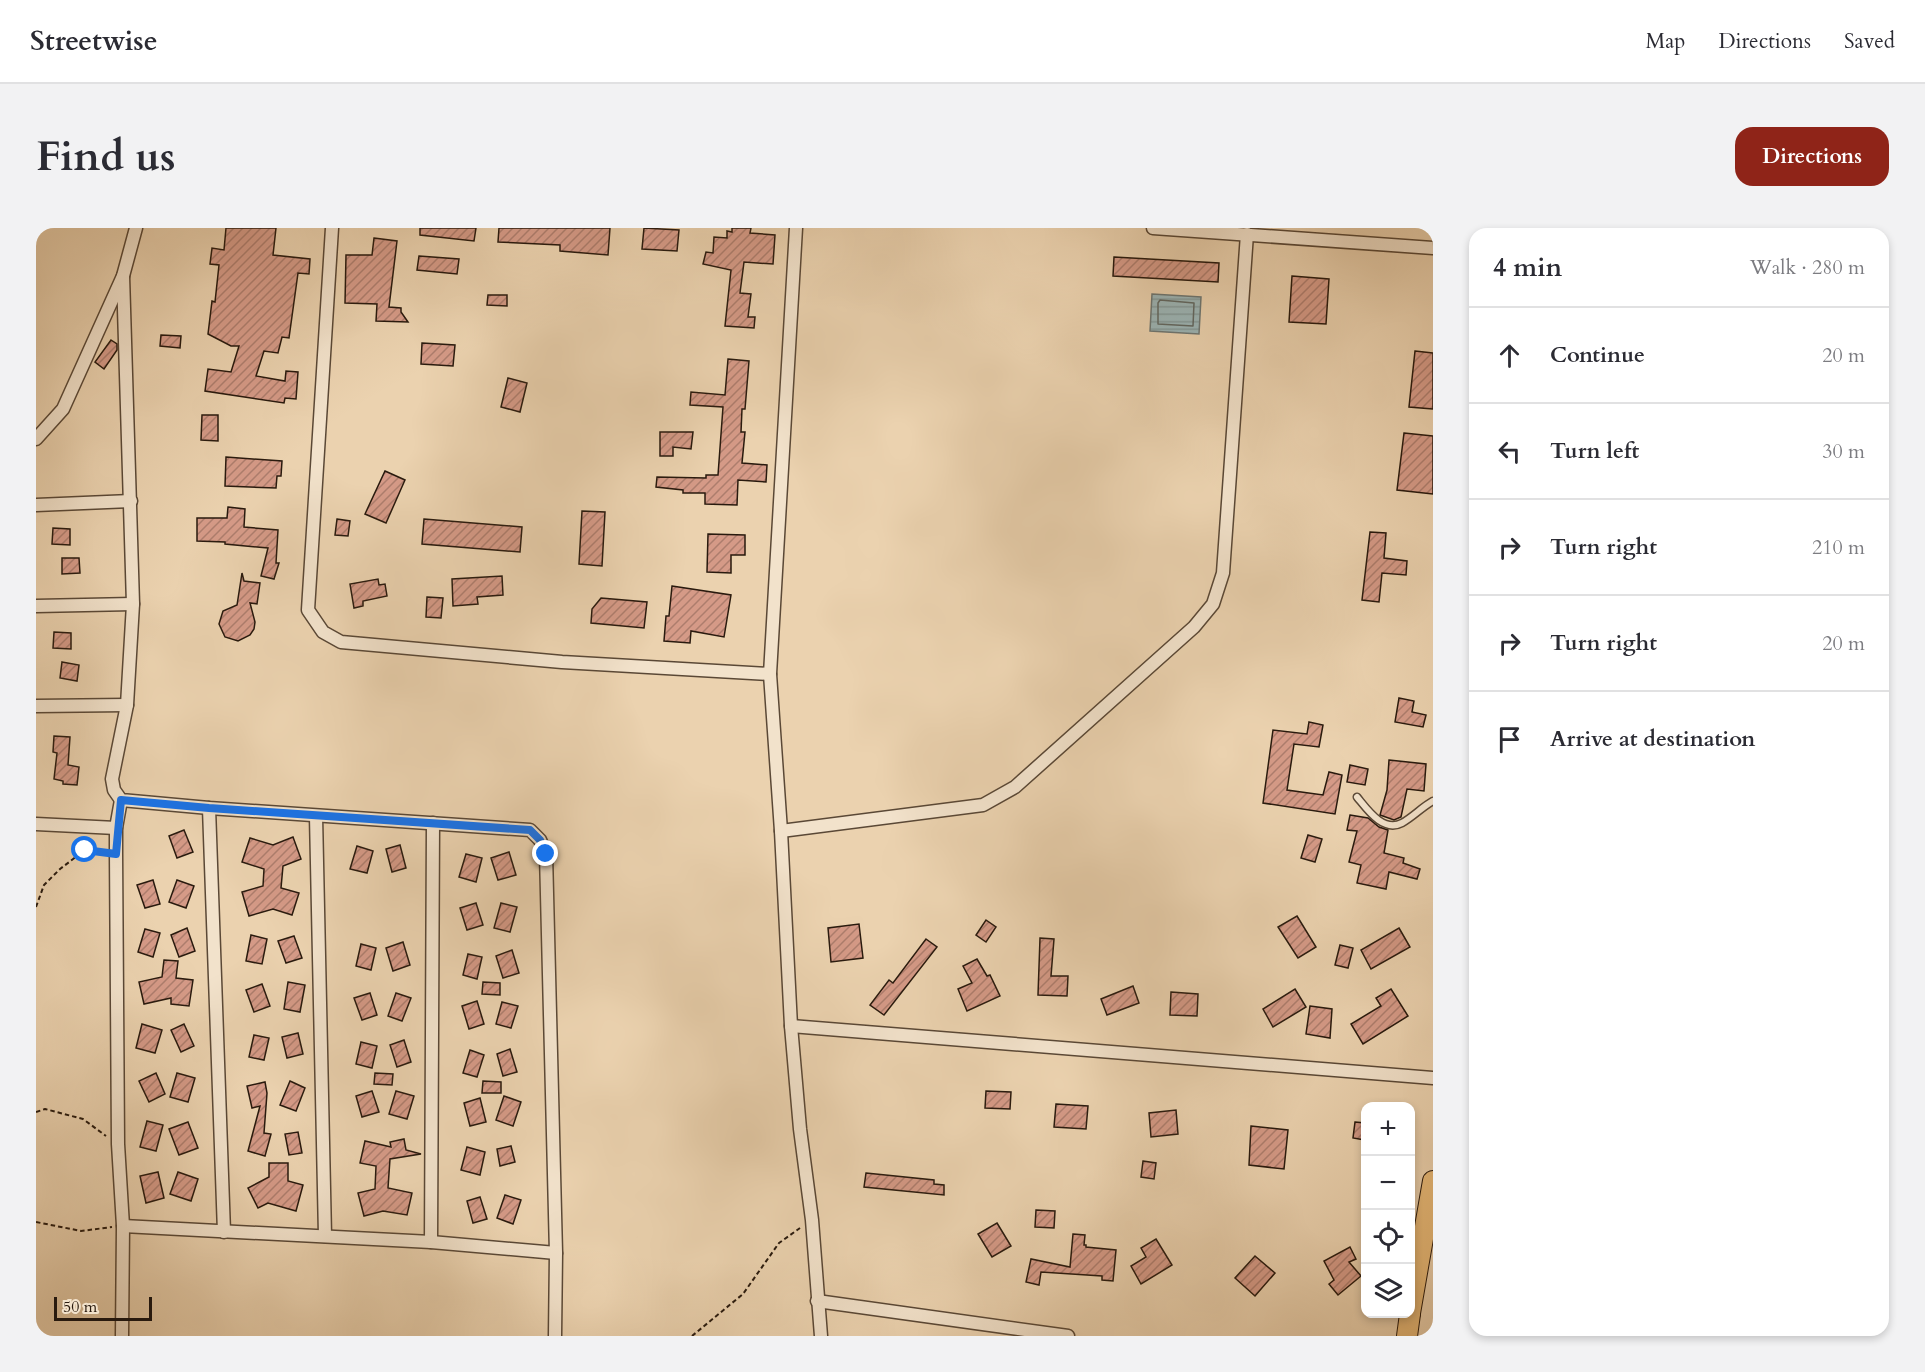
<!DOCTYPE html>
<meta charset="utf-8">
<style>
:root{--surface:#fff;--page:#f2f2f3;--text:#2b2b33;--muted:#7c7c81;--line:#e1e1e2;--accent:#8f2418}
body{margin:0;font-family:Cardo,serif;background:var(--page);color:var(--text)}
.controls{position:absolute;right:18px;bottom:18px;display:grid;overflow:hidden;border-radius:12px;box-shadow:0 3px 9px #0003}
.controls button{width:54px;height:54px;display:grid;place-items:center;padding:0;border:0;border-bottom:2px solid var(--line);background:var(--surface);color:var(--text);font:30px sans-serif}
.scale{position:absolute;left:18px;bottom:15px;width:98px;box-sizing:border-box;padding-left:6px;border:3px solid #291a0e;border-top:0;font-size:16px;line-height:21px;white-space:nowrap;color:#291a0e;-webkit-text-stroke:4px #f2e2cb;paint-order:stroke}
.stop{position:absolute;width:18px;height:18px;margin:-14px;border:4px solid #1a73e8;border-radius:50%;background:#fff}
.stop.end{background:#1a73e8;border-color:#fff;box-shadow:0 2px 6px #0008}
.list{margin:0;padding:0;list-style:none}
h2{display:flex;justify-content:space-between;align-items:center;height:78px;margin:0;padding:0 24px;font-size:26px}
h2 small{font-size:20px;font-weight:400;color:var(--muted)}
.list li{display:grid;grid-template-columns:39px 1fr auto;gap:18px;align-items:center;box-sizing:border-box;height:96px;padding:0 24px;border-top:2px solid var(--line)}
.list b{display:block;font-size:22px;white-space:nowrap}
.list em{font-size:20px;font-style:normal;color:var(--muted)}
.icon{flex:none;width:33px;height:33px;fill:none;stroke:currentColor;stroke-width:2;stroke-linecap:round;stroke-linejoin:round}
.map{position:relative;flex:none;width:1397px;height:1108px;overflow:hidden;border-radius:18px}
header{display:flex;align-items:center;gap:36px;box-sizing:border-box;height:84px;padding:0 30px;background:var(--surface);border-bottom:2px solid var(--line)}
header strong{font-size:28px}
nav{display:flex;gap:33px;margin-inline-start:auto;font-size:21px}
.intro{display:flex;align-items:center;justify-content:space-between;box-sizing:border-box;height:144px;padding:0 36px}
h1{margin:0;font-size:42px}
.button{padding:15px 27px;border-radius:18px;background:var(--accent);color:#fff;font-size:21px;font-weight:700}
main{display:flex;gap:36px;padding:0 36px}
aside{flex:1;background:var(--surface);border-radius:18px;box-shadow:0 3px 9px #0003}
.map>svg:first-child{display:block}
</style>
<header>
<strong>Streetwise</strong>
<nav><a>Map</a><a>Directions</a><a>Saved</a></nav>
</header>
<div class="intro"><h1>Find us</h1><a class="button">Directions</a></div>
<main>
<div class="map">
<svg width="1397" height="1108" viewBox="0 0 1397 1108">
<defs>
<pattern id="water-rules" width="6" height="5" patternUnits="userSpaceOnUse" patternTransform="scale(1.5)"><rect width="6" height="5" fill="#9cb5b6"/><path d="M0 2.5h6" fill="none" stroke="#869b9b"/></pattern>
<pattern id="building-hatch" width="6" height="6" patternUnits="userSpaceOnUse" patternTransform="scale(1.5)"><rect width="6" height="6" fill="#d59a87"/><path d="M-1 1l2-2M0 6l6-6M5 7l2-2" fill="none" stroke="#ad7d6d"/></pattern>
</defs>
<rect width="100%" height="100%" fill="#ebd2af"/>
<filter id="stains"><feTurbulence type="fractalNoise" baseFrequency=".00333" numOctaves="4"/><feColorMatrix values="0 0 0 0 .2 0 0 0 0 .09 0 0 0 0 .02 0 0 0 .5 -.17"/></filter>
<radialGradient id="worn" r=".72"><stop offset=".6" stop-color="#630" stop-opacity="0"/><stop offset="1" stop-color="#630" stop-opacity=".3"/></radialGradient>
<polygon fill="url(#water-rules)" stroke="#6e7773" stroke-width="1.5" points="1116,66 1165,69 1163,106 1114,103"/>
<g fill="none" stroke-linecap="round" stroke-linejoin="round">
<polygon stroke="#626862" stroke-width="1.5" points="1124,72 1158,75 1157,98 1122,96 1122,75"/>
</g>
<g fill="url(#building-hatch)" stroke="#291a0e" stroke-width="1.5">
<polygon points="190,0 240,0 237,27 274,31 273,46 262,45 253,110 246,109 242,125 228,123 220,148 249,153 250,143 262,144 260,171 249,170 248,175 169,163 172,141 195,144 203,118 195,118 172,106 176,73 179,74 183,37 174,36 176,20 188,22"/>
<polygon points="384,0 440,0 438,13 384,7"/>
<polygon points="463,0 574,0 572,27 524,23 524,17 462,14"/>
<polygon points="608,0 643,2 641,23 606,21"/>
<polygon points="696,0 715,0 714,5 739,7 737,36 708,34 704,65 715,66 712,89 719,89 718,100 689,98 695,42 667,36 670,24 677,25 678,9 691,10 691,3 696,4"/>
<polygon points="338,10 361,13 353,79 365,80 365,84 372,94 340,93 341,76 309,75 310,27 336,27"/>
<polygon points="383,28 423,31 421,46 381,42"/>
<polygon points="1078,29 1183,35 1182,54 1077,48"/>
<polygon points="1256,48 1293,51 1290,96 1253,94"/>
<polygon points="452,67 471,67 471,78 451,77"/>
<polygon points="125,107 145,108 144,120 124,118"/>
<polygon points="75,112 81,116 81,122 68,141 59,134"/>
<polygon points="386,115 419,117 417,138 385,136"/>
<polygon points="1379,123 1397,125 1397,181 1373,179"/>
<polygon points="692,131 713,133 709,181 706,181 705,204 709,204 706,235 731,237 730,254 702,252 701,277 669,276 669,265 647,265 647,262 620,259 621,249 670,250 670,247 682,247 687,179 654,177 655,164 689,167"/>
<polygon points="472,150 491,155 484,184 465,179"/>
<polygon points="166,187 182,187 182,213 165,212"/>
<polygon points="624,204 657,204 655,221 637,219 637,228 624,228"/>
<polygon points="1368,205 1397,208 1397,266 1361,262"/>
<polygon points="190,229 246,233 245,248 241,248 240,260 189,258"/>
<polygon points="349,243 369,252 350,295 329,286"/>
<polygon points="192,279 209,281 208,299 242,302 240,335 243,335 238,351 225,348 232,320 189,316 189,314 161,313 161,290 191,290"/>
<polygon points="546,283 569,284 566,338 543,336"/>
<polygon points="301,291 314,293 312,308 299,307"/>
<polygon points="388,291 486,299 484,324 386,316"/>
<polygon points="17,300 34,301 34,317 16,316"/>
<polygon points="1334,304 1350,305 1348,330 1371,333 1370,347 1346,345 1343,374 1326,372"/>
<polygon points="672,306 709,307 709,327 695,327 695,345 671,344"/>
<polygon points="26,330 43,330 44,345 26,346"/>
<polygon points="206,345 208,353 224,355 221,376 214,375 219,394 218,401 214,407 202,413 189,409 183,396 187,383 201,377"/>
<polygon points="466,348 467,367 441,369 442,376 417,378 416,351"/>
<polygon points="342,351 343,357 349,356 351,368 327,373 327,378 318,380 314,356"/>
<polygon points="636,358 695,367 688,409 655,403 654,415 628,413 630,388 633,388"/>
<polygon points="391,369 407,370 405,390 390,389"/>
<polygon points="565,370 611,374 608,400 555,395 556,381"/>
<polygon points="18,404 35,405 35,421 17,420"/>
<polygon points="26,434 43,437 41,453 24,450"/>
<polygon points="1363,470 1378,473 1376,484 1390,487 1387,499 1359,494"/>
<polygon points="1273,494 1287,497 1283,519 1258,516 1251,562 1287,567 1293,544 1306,547 1299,586 1227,575 1237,502 1271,506"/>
<polygon points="18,508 34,509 32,537 43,539 41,557 27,556 27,553 18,551 21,525 17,524"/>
<polygon points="1353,532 1390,536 1388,563 1371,561 1365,589 1358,592 1344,587 1351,562"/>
<polygon points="1314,537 1332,541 1329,557 1311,554"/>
<polygon points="1314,587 1332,590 1343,599 1352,602 1348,625 1368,630 1367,635 1384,641 1381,651 1353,644 1350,661 1321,655 1325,637 1313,634 1321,603 1311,602"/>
<polygon points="148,602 157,624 141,630 133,608"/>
<polygon points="1272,607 1286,611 1279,634 1265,630"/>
<polygon points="257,609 265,631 247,638 245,660 263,665 256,687 237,681 213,688 206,664 227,658 228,641 206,634 214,610 237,617"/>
<polygon points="364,617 370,640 356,644 350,621"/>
<polygon points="321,618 337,623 331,645 314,641"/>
<polygon points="473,624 480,647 462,652 455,630"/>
<polygon points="430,626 446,630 440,654 423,649"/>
<polygon points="117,652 124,676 109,680 101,657"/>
<polygon points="141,652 158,658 150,680 133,674"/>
<polygon points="440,675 447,697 431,702 424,680"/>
<polygon points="465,675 481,679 474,704 458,700"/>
<polygon points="1261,688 1280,719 1262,730 1242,699"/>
<polygon points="950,692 960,699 950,714 940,707"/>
<polygon points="823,696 827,730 795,734 792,700"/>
<polygon points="151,700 159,723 143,729 135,707"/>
<polygon points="1363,700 1374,719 1335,741 1325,722"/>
<polygon points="109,701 124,705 117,729 102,724"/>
<polygon points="215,707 231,711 226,736 210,733"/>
<polygon points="258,708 266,730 250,735 242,713"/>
<polygon points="1004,710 1018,711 1015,748 1032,748 1031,768 1002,767"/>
<polygon points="890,711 901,719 848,787 834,777 853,752 857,755"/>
<polygon points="367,714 374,737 357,743 350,720"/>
<polygon points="325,716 340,720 335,742 320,738"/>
<polygon points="1304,717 1317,720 1312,740 1299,737"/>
<polygon points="476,722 483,745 467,750 460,728"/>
<polygon points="432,726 446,729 441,751 427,747"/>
<polygon points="941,731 951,748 954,747 964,768 931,783 922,761 936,755 927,738"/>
<polygon points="128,732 142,733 140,750 157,752 153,778 135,776 135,770 108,776 103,754 126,749"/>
<polygon points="252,754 269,757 264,784 248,781"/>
<polygon points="447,754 464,755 464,767 446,766"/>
<polygon points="226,756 234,778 218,784 210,762"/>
<polygon points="1097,758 1103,775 1071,787 1065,771"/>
<polygon points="1259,761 1270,779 1237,799 1227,781"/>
<polygon points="1355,761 1372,788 1327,816 1315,796 1345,778 1340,770"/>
<polygon points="1135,764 1162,766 1161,788 1134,787"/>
<polygon points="334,765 341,787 326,792 318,770"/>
<polygon points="360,765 375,770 366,793 352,788"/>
<polygon points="441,773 448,796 433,801 426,778"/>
<polygon points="466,774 482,778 475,800 460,796"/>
<polygon points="1274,778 1296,781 1294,810 1270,806"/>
<polygon points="106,796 126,802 119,825 100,820"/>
<polygon points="148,796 158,818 145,824 135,802"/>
<polygon points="262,805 267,826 251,830 246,809"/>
<polygon points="218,807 233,810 228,832 213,829"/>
<polygon points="368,812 375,834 361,839 354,817"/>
<polygon points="325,814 341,818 336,840 320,836"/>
<polygon points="474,821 481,844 467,848 461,826"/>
<polygon points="434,822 448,827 441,849 427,845"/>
<polygon points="120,845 129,866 113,874 103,853"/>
<polygon points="141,845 159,850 152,874 134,869"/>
<polygon points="339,845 357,846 356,857 338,856"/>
<polygon points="254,853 269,860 260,883 244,877"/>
<polygon points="447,853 465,854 465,865 446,865"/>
<polygon points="229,854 231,865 228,905 235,906 229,928 212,923 224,878 216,880 211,858"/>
<polygon points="336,863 343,884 326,889 320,868"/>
<polygon points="360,863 378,868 371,891 353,886"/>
<polygon points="950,863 975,864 974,881 949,880"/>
<polygon points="468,868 485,874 477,898 460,892"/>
<polygon points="444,870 450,894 434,898 428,875"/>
<polygon points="1020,876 1052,878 1050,901 1018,899"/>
<polygon points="1140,882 1142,906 1115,909 1113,885"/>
<polygon points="111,893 127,897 120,923 104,919"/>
<polygon points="152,894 162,920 143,927 133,901"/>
<polygon points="1319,894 1329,895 1329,912 1317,910"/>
<polygon points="1215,898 1252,902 1248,941 1213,937"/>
<polygon points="262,904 266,925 253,927 249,906"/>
<polygon points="368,911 370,922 385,926 354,931 352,960 376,965 371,987 347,983 328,988 322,965 339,961 340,938 324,935 329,913 355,919 354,914"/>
<polygon points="475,918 479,934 464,938 461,921"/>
<polygon points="431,919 449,924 444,947 425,942"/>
<polygon points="1107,933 1120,935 1118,951 1105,949"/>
<polygon points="233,935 252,935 252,953 267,957 260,983 232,975 222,980 212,960 233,949"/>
<polygon points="122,944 128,970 110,975 104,948"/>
<polygon points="142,944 162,951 155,973 134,966"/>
<polygon points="830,945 898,952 898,956 908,957 908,967 828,959"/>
<polygon points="469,967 485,972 477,996 461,990"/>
<polygon points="444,969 451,991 437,995 431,973"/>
<polygon points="1000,982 1019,983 1018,1000 999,999"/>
<polygon points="961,995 975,1018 956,1029 942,1006"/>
<polygon points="1037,1006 1049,1007 1048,1017 1050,1017 1050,1019 1080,1022 1077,1053 1066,1052 1066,1048 1005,1044 1003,1057 990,1054 995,1031 1034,1039"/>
<polygon points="1120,1011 1136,1037 1105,1056 1095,1038 1110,1029 1105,1020"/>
<polygon points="1314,1019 1320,1031 1313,1034 1325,1048 1302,1067 1293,1056 1298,1052 1288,1033"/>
<polygon points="1219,1028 1239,1045 1219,1068 1199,1050"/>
</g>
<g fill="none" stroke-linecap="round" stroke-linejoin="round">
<defs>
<path id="service" d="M1321,569C1331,581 1347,605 1366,595C1377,589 1386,579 1397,573"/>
<g id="minor">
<polyline points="296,0 272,382 287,404 305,414 526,434 734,446"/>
<polyline points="760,0 734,446 745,603 755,798 764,901 776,992 785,1108"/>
<polyline points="1117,0 1397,20"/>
<polyline points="87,48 97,376 91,477 76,551 78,562 85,572 173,580 494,602 504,612 510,626 520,1025 519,1108"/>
<polyline points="0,211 27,181 87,48 100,0"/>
<polyline points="0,277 95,273"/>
<polyline points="0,378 97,376"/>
<polyline points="0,478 91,477"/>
<polyline points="85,572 80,600 80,625 82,916 87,998 86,1108"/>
<polyline points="173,580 188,1004"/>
<polyline points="280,588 289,1008"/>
<polyline points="0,596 80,600"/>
<polyline points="745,603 947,577 979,559 1158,399 1177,376 1187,345 1211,6"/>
<polyline points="755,798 1397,850"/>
<polyline points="87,998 395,1014 520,1025"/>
<polyline points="395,1014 397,595"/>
<polyline points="781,1073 1032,1108"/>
</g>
<g id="trunk">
<polyline points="1374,1085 1397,953"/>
<polyline points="1371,1108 1374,1086"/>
</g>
</defs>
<use href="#service" stroke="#5a4836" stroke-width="9"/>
<use href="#minor" stroke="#5a4836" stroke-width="15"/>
<use href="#trunk" stroke="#291a0e" stroke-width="22"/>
<g stroke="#291a0e" stroke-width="2" stroke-dasharray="4.5 3" stroke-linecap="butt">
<polyline points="0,679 8,657 24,641 49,622 68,624"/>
<polyline points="0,884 9,881 47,891 70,908"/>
<polyline points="0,994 45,1003 76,999"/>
<polyline points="656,1108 707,1066 743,1015 764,1000"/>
</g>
<use href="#service" stroke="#f2e2cb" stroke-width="6"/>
<use href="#minor" stroke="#f2e2cb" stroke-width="12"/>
<use href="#trunk" stroke="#e6b978" stroke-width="20"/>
</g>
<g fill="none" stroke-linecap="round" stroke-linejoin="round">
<polyline stroke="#1a73e8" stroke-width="8" points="49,622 80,626 85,572 173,580 494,602 504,612 510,626"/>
</g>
<rect width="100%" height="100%" filter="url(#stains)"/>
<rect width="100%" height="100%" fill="url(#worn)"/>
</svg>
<div class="controls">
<button>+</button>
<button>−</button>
<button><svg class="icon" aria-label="locate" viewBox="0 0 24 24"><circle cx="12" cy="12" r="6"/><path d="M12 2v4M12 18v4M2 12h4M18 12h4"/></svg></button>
<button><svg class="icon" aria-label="layers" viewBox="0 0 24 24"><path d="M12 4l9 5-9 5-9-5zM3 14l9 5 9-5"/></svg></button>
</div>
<div class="scale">50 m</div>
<div class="stop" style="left:49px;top:622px"></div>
<div class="stop end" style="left:510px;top:626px"></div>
</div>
<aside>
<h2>4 min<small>Walk · 280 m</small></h2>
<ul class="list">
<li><svg class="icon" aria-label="ahead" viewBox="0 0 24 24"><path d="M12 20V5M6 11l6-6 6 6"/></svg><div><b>Continue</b></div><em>20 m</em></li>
<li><svg class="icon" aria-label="left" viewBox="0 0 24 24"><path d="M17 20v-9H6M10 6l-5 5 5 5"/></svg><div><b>Turn left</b></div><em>30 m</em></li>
<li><svg class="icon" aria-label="right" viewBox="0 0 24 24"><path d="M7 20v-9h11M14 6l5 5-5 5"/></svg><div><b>Turn right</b></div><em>210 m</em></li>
<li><svg class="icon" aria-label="right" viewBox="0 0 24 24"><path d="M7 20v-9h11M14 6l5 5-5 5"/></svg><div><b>Turn right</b></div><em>20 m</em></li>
<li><svg class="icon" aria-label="arrive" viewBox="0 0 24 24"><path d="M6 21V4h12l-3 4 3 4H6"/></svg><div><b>Arrive at destination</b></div></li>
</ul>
</aside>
</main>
